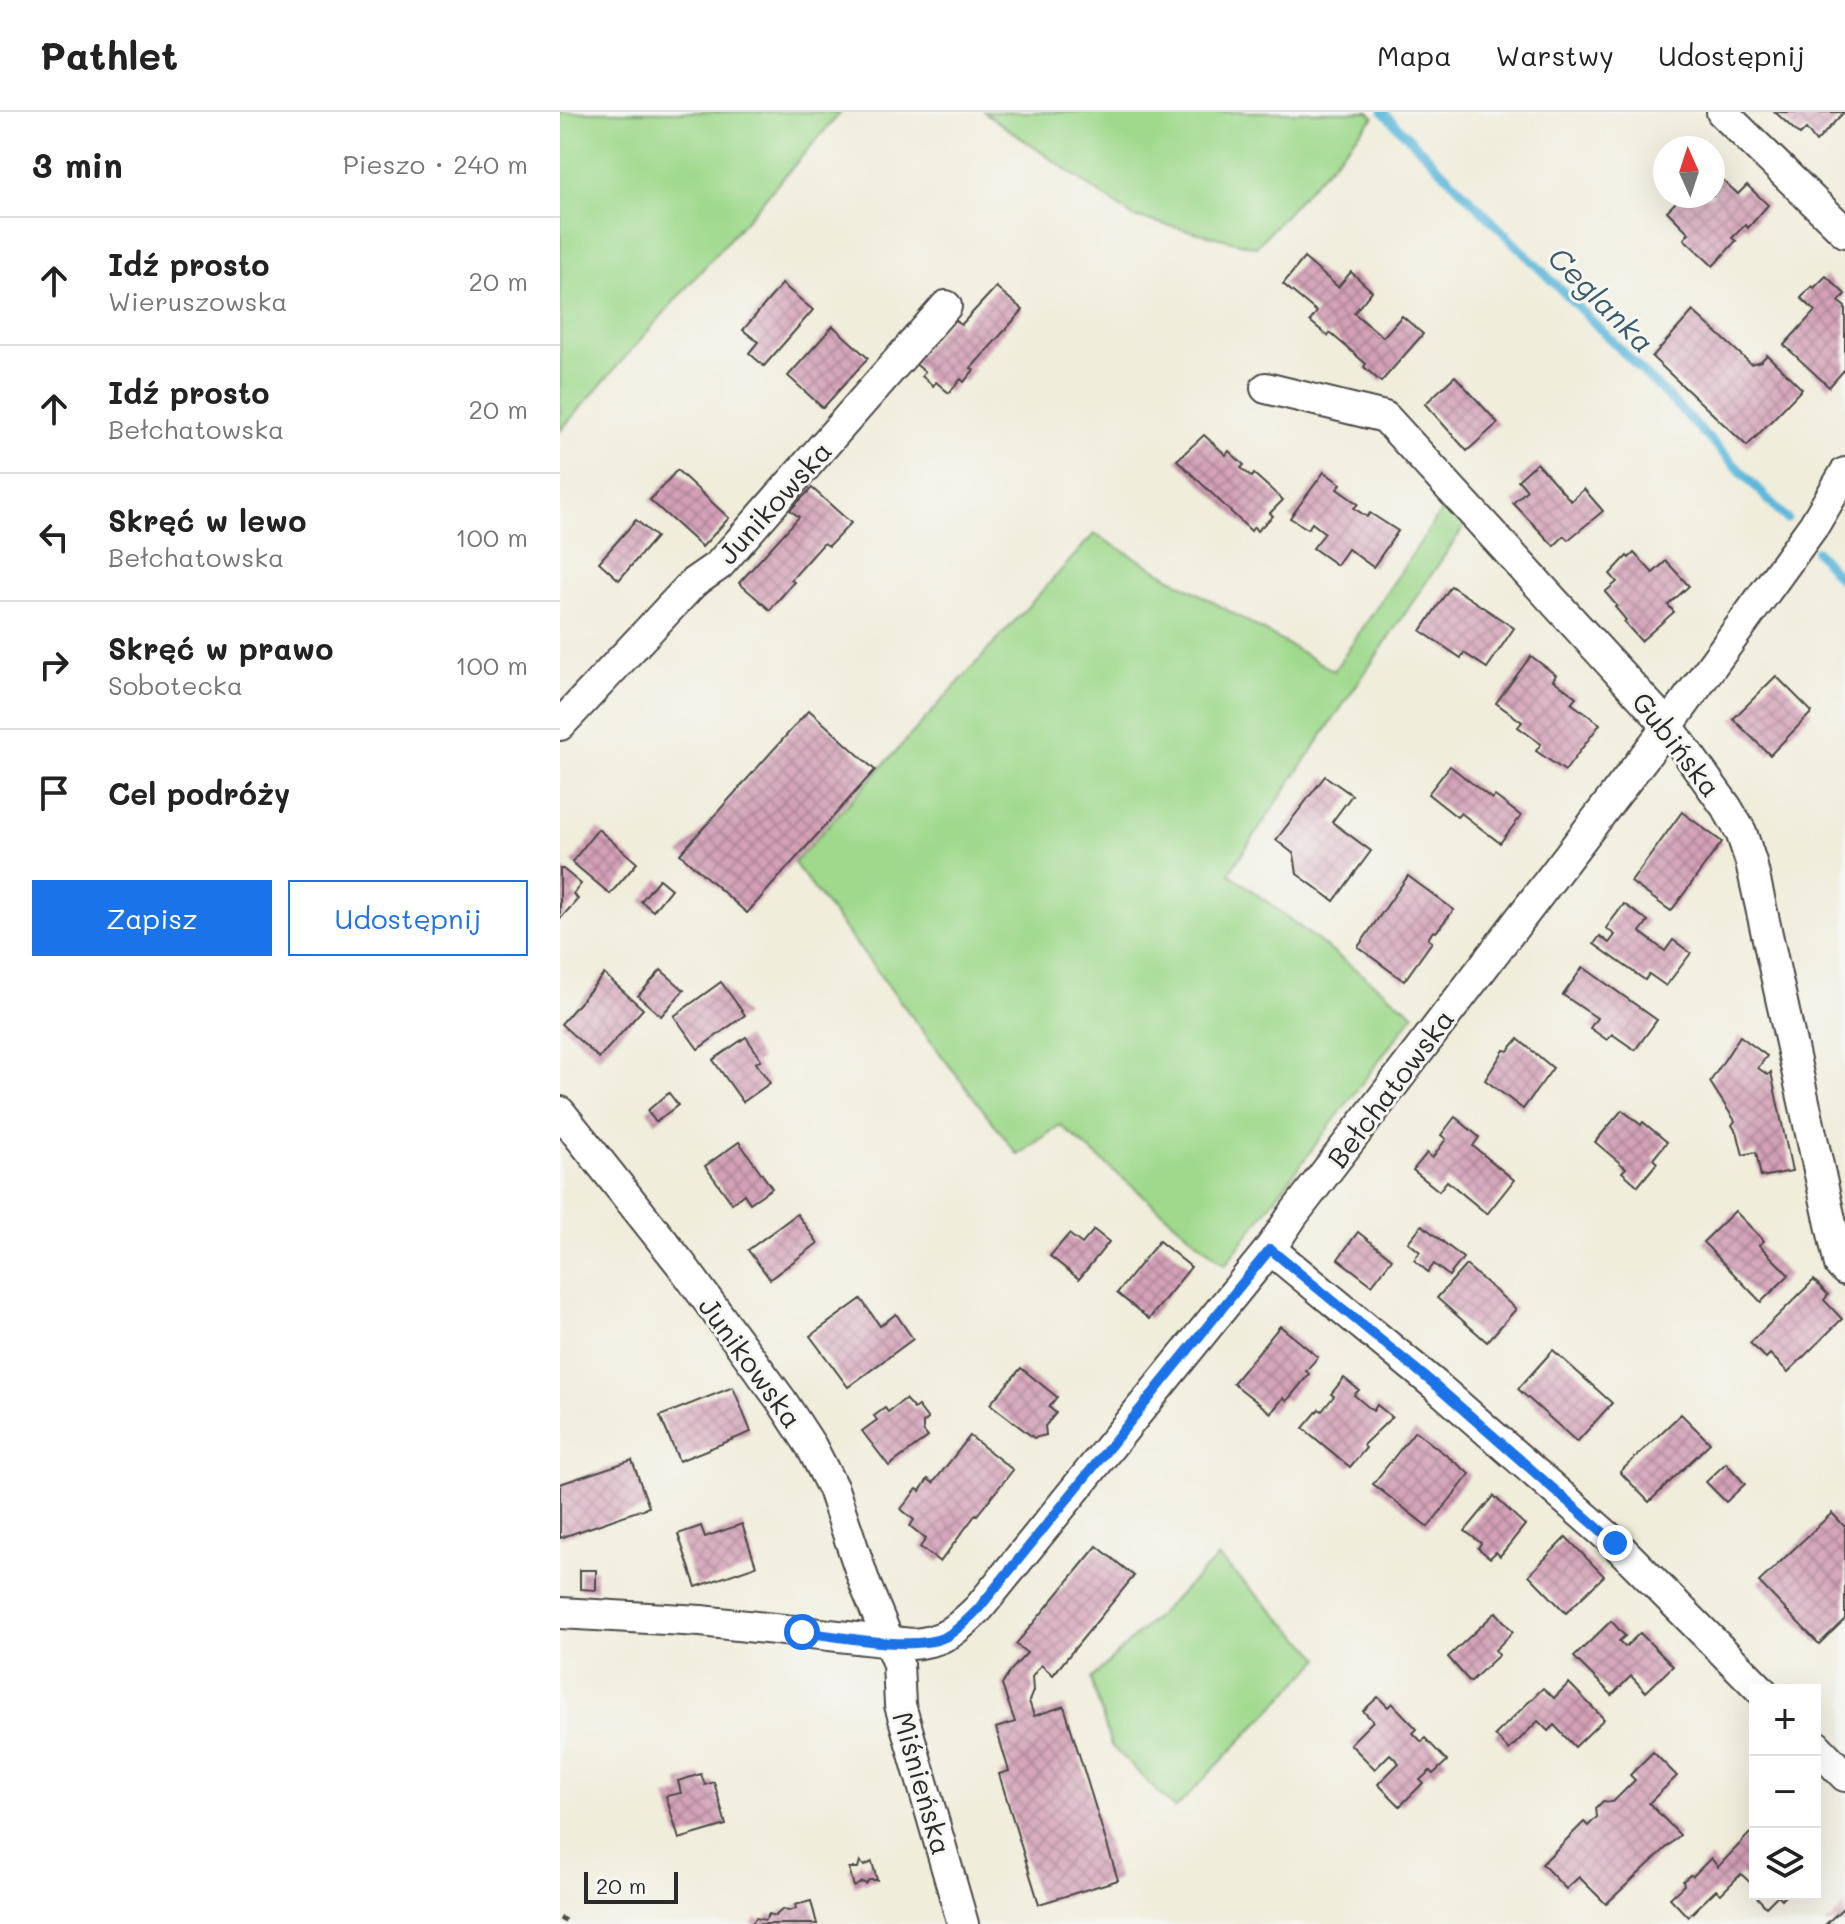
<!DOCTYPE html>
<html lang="pl">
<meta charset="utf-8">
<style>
:root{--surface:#fff;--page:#f2f2f2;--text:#222;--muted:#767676;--line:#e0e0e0;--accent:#1a73e8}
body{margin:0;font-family:Mali,sans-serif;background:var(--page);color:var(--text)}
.controls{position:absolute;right:24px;bottom:24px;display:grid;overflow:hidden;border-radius:0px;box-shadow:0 8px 32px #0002}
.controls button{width:72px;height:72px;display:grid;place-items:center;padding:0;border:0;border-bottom:2px solid var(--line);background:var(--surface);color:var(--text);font:40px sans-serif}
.compass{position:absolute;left:1093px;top:24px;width:72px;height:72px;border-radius:50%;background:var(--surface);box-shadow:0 8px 32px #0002;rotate:357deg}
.scale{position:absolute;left:24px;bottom:20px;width:94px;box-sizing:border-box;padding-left:8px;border:4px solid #2b2b2b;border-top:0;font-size:22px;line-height:28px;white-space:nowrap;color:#2b2b2b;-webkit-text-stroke:6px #f6f6f2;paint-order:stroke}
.stop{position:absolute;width:24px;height:24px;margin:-18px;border:6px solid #1a73e8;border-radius:50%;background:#fff}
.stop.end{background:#1a73e8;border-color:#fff;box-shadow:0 2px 8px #0008}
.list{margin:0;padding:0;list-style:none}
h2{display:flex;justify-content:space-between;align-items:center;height:104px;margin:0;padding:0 32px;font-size:34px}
h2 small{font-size:26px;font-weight:400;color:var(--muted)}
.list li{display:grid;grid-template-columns:52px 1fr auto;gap:24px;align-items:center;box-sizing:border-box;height:128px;padding:0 32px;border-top:2px solid var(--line)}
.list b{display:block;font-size:30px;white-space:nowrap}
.list p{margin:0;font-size:26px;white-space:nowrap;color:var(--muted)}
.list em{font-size:26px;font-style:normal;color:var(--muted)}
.actions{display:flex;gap:16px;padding:24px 32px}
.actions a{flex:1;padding:18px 0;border:2px solid var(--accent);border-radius:0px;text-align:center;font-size:28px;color:var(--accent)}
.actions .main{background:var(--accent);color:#fff}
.icon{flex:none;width:44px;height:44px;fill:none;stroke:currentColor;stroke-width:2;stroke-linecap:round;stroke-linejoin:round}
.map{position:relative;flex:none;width:1285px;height:1812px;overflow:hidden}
header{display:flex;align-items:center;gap:48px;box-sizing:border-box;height:112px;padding:0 40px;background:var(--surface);border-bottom:2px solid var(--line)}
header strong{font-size:38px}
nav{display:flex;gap:44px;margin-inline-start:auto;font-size:28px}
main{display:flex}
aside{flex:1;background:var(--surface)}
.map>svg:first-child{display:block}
</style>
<header>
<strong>Pathlet</strong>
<nav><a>Mapa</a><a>Warstwy</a><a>Udostępnij</a></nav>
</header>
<main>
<aside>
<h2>3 min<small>Pieszo · 240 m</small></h2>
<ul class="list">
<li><svg class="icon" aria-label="ahead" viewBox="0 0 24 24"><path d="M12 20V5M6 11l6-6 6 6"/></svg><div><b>Idź prosto</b><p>Wieruszowska</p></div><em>20 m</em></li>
<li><svg class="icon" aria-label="ahead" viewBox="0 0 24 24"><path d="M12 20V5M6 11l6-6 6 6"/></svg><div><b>Idź prosto</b><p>Bełchatowska</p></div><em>20 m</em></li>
<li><svg class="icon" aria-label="left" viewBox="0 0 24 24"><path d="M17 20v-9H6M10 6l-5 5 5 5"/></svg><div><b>Skręć w lewo</b><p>Bełchatowska</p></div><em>100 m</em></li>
<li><svg class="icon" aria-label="right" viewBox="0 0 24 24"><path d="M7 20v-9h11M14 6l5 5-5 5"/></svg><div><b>Skręć w prawo</b><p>Sobotecka</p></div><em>100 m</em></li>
<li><svg class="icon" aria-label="arrive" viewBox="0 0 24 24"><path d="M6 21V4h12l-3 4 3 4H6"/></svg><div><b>Cel podróży</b></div></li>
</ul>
<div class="actions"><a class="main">Zapisz</a><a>Udostępnij</a></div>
</aside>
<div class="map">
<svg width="1285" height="1812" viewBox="0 0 1285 1812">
<defs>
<pattern id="building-cross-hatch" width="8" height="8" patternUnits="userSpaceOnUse" patternTransform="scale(2)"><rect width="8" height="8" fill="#d4a1b7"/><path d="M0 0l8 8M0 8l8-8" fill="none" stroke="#ac8395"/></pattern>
</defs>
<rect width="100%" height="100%" fill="#f6f6f2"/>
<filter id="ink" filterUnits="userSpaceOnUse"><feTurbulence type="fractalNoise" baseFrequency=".0125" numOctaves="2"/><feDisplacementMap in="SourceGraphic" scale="16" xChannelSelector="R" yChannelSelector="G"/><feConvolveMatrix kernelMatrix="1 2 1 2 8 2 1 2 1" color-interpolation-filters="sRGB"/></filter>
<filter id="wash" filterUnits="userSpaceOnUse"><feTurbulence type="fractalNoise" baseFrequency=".006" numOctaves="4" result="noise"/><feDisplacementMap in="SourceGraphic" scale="32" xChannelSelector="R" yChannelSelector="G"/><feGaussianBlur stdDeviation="1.8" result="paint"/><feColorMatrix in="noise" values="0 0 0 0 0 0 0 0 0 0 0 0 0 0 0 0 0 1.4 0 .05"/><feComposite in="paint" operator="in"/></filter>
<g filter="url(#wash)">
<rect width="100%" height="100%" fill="#f0eddb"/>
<g fill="#9fd98c" stroke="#65825c" stroke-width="2">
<polygon points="0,0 281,0 0,319"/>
<polygon points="424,0 809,0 814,5 696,135 574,105"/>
<polygon points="886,392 905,413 669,761 854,902 665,1153 500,1013 458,1043 234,751 534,422 774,559"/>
<polygon points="658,1445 761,1546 615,1697 551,1633 531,1567"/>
</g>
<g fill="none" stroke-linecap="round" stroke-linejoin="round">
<g stroke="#5db8db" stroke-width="9">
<polyline points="823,0 1134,311 1227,407"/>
<polyline points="1256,439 1285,473"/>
</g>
</g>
<g id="blocks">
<g fill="url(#building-cross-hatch)">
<polygon points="1215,0 1284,0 1256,30 1246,17 1240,23"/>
<polygon points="1153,59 1178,82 1187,73 1208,93 1188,116 1185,113 1172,126 1176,129 1153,154 1124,127 1129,121 1107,99 1122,84 1153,84"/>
<polygon points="744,146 778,175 791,160 812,179 794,201 823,225 842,204 863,222 821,270 804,255 806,252 789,237 770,221 768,224 750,209 757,200 723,172"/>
<polygon points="1266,164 1285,182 1279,190 1285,195 1285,257 1269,275 1224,233 1255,199 1241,186 1252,174 1254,176"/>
<polygon points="222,172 253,198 204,254 189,241 198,230 183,218"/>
<polygon points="436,175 463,198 411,256 414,258 404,270 401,267 389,281 376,270 373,274 362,264 365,260 353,250 392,205 401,213"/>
<polygon points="1133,199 1191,252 1201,249 1207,243 1242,277 1187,334 1092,245"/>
<polygon points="273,214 308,246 263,296 228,264"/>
<polygon points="895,264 938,311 907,339 865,292"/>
<polygon points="644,323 666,343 669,339 684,353 681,356 692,365 694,362 723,388 710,401 713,404 697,419 694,415 691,419 617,348"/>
<polygon points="977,351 1011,389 1024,377 1043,399 1008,428 1004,424 994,434 953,391 967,378 958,368"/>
<polygon points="117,358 169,406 142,435 90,388"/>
<polygon points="764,360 781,372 777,377 798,392 794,396 807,405 810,401 838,419 813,455 788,437 777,453 753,436 765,421 752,411 748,417 730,406"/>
<polygon points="252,376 291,411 269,434 264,431 231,468 234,470 210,498 179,471 239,405 230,398"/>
<polygon points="76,408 96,425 59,468 39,450"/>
<polygon points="1074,441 1093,461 1106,449 1129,474 1108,493 1114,500 1081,529 1064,510 1066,508 1055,495 1057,494 1045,480 1057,470 1050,462 1067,444 1069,446"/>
<polygon points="891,474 954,516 927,556 904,541 901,546 861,519"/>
<polygon points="971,544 996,563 993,568 1016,585 1011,591 1040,612 1005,659 976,639 981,632 958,615 962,610 936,591"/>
<polygon points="1216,564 1252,600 1210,643 1173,607"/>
<polygon points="249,598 315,658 187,801 120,742"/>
<polygon points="890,654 932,687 935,684 961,704 940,731 901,701 897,705 868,682"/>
<polygon points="765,664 792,683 772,710 811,739 774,789 737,762 734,742 716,728"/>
<polygon points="1122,700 1162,730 1111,799 1071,770"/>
<polygon points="38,717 77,751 50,782 12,750"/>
<polygon points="0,757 3,757 21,772 13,782 18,787 0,807"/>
<polygon points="848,764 894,798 876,820 873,819 868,827 872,830 844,869 798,835"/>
<polygon points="99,767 111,777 93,799 81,789"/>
<polygon points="1064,792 1088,809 1080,820 1105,839 1113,828 1131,841 1106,874 1089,862 1085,868 1034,832 1040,824 1049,831 1055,823 1046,816"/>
<polygon points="1023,855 1097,908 1075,938 1052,922 1047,928 1030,916 1037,906 1003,883"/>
<polygon points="101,858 124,878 101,904 78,884"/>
<polygon points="44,862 83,897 39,946 1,912"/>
<polygon points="161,870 185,903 138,937 114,904"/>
<polygon points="1180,924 1207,944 1198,956 1208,963 1211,960 1232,1059 1201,1065 1196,1040 1183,1043 1178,1023 1172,1013 1175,1009 1150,970"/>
<polygon points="186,925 201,947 196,951 210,971 183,990 153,948"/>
<polygon points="958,927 993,956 963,997 925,968 944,938 948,939"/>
<polygon points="109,981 118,993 96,1010 87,999"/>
<polygon points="1062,998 1081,1013 1083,1010 1107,1030 1093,1047 1097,1051 1078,1074 1062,1060 1066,1056 1035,1030"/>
<polygon points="895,1005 919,1025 913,1034 954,1068 927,1102 887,1069 879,1079 853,1058 867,1041 872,1046 886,1027 881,1023"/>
<polygon points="179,1030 212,1076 190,1091 184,1082 172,1091 145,1054"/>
<polygon points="1175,1099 1204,1129 1199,1133 1229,1163 1201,1190 1143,1130"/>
<polygon points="237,1102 258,1131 210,1167 188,1138"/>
<polygon points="862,1113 903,1146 889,1164 874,1152 868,1160 854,1148 860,1140 848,1130"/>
<polygon points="534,1118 549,1130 519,1167 490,1144 509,1122 522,1132"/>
<polygon points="798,1120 832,1147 812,1173 778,1147"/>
<polygon points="599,1129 631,1155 589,1207 557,1181"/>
<polygon points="906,1153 956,1197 927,1230 877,1186"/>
<polygon points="1254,1168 1268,1183 1264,1188 1282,1207 1228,1260 1210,1242 1206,1246 1190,1231"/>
<polygon points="301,1187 320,1214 336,1202 353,1227 288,1275 250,1224"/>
<polygon points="720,1214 758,1245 746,1259 749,1262 727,1289 723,1286 711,1301 673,1271"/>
<polygon points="993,1238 1052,1291 1017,1330 958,1277"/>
<polygon points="461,1256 497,1285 489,1295 496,1301 485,1314 486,1323 474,1326 430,1292"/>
<polygon points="784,1266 799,1278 794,1283 813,1299 817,1293 832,1305 803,1333 806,1336 790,1355 743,1316 759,1297 762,1299 774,1284 771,1282"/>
<polygon points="173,1275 191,1320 119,1349 100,1304"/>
<polygon points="345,1287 354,1297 358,1294 368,1307 363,1311 363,1319 368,1325 329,1354 302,1319 317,1308 314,1304 325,1296 328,1300"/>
<polygon points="1121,1302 1150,1331 1089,1390 1060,1360"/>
<polygon points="855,1319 910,1362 868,1415 813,1372"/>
<polygon points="410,1324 453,1358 417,1403 416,1402 380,1450 360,1435 366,1427 350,1414 354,1408 341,1397 357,1377 360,1379 368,1367 373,1371"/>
<polygon points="72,1348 89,1395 0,1426 0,1372"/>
<polygon points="1166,1351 1185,1372 1166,1390 1146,1370"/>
<polygon points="934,1384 965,1413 940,1444 936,1440 930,1446 918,1436 921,1431 905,1419"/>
<polygon points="1272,1401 1285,1415 1285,1507 1259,1532 1199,1470"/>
<polygon points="182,1412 196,1454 136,1475 118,1422 141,1414 145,1425"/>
<polygon points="1006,1425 1044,1464 1006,1501 969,1463"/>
<polygon points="537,1434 574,1464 493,1563 481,1553 472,1565 473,1579 469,1589 474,1604 504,1594 558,1768 479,1792 439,1662 449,1659 436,1616 455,1610 442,1573 450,1559 467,1541 456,1532"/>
<polygon points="20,1458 36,1458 36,1478 20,1477"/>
<polygon points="936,1500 953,1520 935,1538 939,1543 910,1570 888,1545"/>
<polygon points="1051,1509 1065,1524 1059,1529 1065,1535 1080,1521 1113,1554 1086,1580 1071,1564 1052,1583 1014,1545"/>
<polygon points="1009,1571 1044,1607 1015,1635 994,1613 988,1619 978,1609 949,1638 935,1623 983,1576 994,1586"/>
<polygon points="818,1585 828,1595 832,1591 857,1617 853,1621 862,1630 865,1626 887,1649 873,1662 870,1659 860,1668 863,1671 840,1694 818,1672 839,1651 830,1642 815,1657 790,1632 813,1609 803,1599"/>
<polygon points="1093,1640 1117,1664 1089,1691 1120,1723 1046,1792 1019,1765 1006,1777 982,1752 1024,1710 1028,1714 1037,1705 1036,1696 1043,1689 1053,1690 1075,1668 1070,1663"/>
<polygon points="141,1662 145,1673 154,1670 166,1713 119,1727 106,1684 121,1681 118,1669"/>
<polygon points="1190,1721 1195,1725 1195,1775 1181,1762 1161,1782 1156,1778 1128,1805 1110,1786 1124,1773 1123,1769 1130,1763 1133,1764 1151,1746 1158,1755"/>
<polygon points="300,1749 304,1754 312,1750 317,1768 309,1768 306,1772 302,1770 294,1775 289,1756 298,1756"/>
<polygon points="1194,1782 1227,1782 1222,1787 1218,1783 1206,1795"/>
<polygon points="251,1789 257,1812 191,1812 196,1806 205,1808 209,1802 215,1804 223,1797 228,1799 236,1797 235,1793"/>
<polygon points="1285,1794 1285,1812 1266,1812"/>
</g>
</g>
</g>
<g filter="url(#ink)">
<use href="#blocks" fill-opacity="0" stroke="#494845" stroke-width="2"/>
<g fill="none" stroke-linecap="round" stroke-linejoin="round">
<defs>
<g id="minor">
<polyline points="1162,0 1285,120"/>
<polyline points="706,276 825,305 1108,614 1167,696 1181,720 1191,750 1280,1153 1285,1158"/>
<polyline points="0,613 133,471 159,453 386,194"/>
<polyline points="0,1000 120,1151 221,1288 251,1334 273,1377 305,1472 338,1552 340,1593 403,1812"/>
<polyline points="710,1137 874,1272 1055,1431 1201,1578"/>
<path d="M0,1501L141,1509L351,1532C384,1530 395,1519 419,1496L710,1137L733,1103L1108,614L1254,413L1285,361"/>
<polyline points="1255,1633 1285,1664"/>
</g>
</defs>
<use href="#minor" stroke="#494845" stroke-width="34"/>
<polyline stroke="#494845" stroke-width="5" stroke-dasharray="6 6" stroke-linecap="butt" points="0,1806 10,1812"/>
<use href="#minor" stroke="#fff" stroke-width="30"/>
</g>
</g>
<g fill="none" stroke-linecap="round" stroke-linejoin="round" filter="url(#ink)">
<path stroke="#1a73e8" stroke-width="10" d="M242,1520C278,1524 354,1540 385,1525C398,1518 408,1507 419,1496L710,1137L874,1272L1055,1431"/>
</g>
<g text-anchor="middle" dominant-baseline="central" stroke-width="6" stroke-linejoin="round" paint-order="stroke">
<g font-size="28" fill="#2b2b2b" stroke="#f6f6f2">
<text transform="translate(214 390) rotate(-48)">Junikowska</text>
<text transform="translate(1117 632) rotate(52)">Gubińska</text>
<text transform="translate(830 976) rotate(-53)">Bełchatowska</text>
<text transform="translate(191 1250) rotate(54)">Junikowska</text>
<text transform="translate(363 1671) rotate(74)">Miśnieńska</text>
</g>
<g font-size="30" font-style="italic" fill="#3c5c69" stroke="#f6f6f2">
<text transform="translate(1042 187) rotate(45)">Ceglanka</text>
</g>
</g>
</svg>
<div class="controls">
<button>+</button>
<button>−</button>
<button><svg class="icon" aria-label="layers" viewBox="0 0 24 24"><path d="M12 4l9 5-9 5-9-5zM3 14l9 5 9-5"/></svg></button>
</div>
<svg class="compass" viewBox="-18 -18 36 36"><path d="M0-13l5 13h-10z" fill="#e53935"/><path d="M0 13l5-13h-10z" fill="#767676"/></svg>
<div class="scale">20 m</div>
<div class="stop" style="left:242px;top:1520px"></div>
<div class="stop end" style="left:1055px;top:1431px"></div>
</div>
</main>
